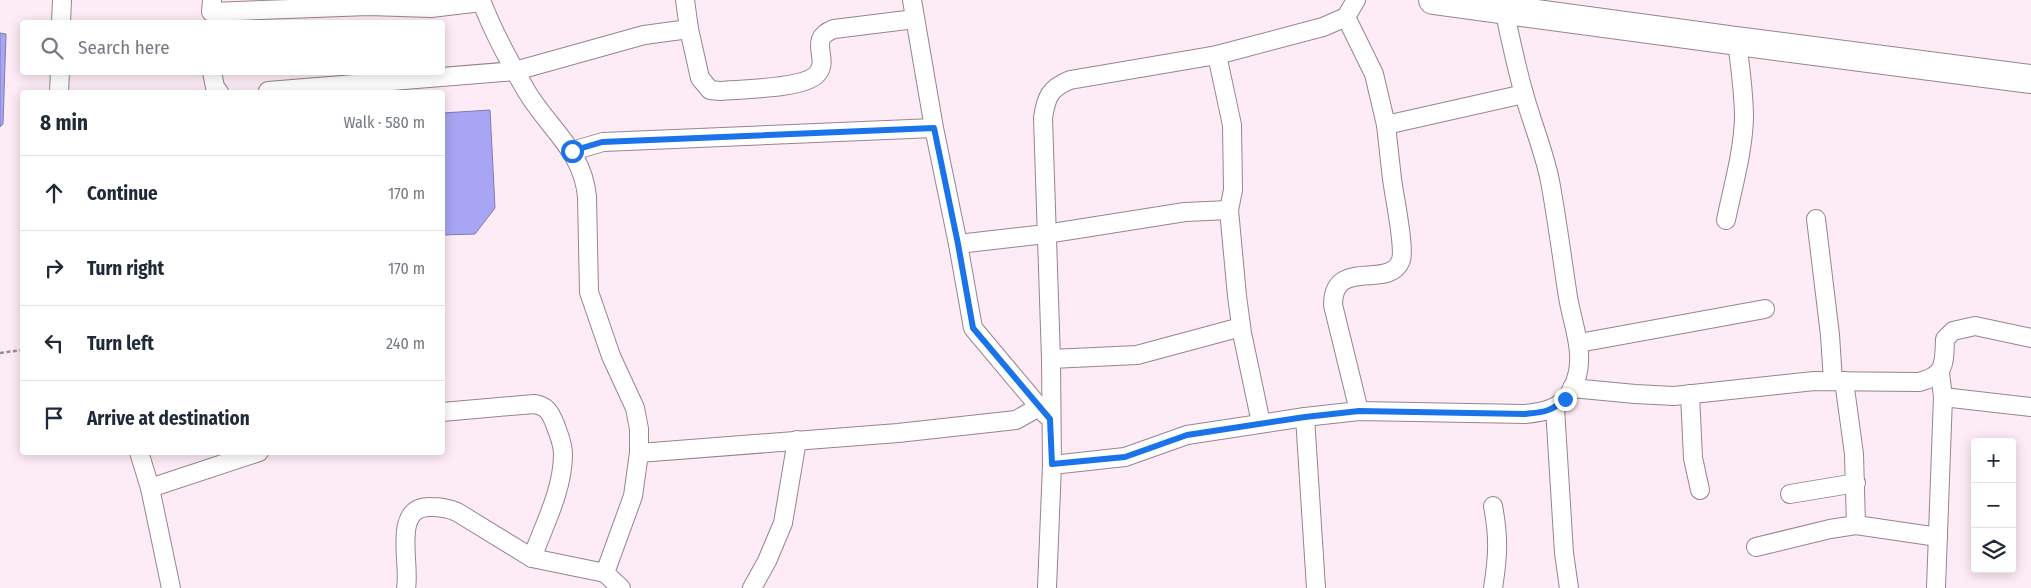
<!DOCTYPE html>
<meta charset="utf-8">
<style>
:root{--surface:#fff;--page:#f6f6f7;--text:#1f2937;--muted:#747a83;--line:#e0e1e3}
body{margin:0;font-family:"Fira Sans Condensed",sans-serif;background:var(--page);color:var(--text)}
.controls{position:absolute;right:15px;bottom:15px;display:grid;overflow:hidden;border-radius:5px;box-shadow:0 2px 12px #0003}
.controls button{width:45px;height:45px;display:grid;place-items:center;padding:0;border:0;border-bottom:1px solid var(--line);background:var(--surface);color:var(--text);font:25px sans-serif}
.stop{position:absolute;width:15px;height:15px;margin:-11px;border:4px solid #1a73e8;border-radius:50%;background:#fff}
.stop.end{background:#1a73e8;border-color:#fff;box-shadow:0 1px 5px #0008}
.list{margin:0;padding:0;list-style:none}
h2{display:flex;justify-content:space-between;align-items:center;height:65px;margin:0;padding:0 20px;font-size:21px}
h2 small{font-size:16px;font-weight:400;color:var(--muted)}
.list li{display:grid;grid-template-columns:32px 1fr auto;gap:15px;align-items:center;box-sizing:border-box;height:75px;padding:0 20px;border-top:1px solid var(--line)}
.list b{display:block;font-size:19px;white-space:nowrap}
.list em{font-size:16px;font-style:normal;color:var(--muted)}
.icon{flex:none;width:28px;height:28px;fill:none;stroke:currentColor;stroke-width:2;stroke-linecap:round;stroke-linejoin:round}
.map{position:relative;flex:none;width:2031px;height:588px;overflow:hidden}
.search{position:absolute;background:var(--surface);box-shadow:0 2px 12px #0003;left:20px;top:20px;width:425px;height:55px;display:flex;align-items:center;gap:12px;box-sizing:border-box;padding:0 18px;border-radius:5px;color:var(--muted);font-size:19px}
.panel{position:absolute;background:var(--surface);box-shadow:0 2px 12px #0003;left:20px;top:90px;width:425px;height:365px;border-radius:5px}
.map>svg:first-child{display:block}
</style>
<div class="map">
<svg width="2031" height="588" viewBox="0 0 2031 588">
<rect width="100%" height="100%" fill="#fdebf5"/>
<g fill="#a8a5f4" stroke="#7f7bb4">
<polygon points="0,33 6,34 3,124 0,127"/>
<polygon points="490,110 495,208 475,234 443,235 443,113"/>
</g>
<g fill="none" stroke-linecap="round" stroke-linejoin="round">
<defs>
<g id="street">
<polyline points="212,0 211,12 369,6 431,8 481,2"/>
<path d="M481,0C493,32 510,63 527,92C550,130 583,151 587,197L589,292L611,356L635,408L639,429V453"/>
<path d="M685,0L689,29L700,78L710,90L720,91C741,89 804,89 817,74C831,59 806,39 834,29L915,19"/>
<polyline points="912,0 934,128 958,244 973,328 1046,415"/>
<polyline points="1346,17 1374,74 1386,125 1524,94"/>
<polyline points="61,22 62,0"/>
<polyline points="1217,55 1232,125 1233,190 1229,210 1237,296 1242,333 1261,423"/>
<polyline points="212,72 215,87 219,92"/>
<polyline points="268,91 515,71 644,35 689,29"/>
<polyline points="59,92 60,72"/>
<polyline points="572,151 603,142 934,128"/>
<polyline points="1816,219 1830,335 1833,381"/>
<path d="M1726,220C1733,186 1743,152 1744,118C1744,92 1740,67 1737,41"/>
<polyline points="958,244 1046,234 1185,212 1229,210"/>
<polyline points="1579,343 1765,309"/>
<polyline points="1051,359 1137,355 1241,327"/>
<polyline points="1844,381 1854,454 1856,525"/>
<path d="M1572,388L1635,394L1674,396L1814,381L1919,382C1946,375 1944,364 1945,339L1953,331L1975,326L2031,338"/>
<polyline points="1690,394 1693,458 1700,490"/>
<polyline points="1943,397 2031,407"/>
<polyline points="1555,408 1564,553 1569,588"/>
<path d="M1359,411L1333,305C1333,256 1390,291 1401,260C1405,247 1394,195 1392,179C1390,161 1388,143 1386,125"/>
<path d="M442,412L534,404C547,406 550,412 555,424C558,433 563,443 563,454C563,490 544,525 532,558L605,573"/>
<polyline points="1305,417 1316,588"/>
<polyline points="139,452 150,488 171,588"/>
<path d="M1052,465L1125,457L1187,435L1305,417L1359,411L1525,414C1545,412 1561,409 1572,389C1588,359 1573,327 1568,297C1562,258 1557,219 1550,181C1544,151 1532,123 1524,94C1516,66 1510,37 1504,9"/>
<polyline points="150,488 259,452"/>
<polyline points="1790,494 1856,483"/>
<polyline points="1756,547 1830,529 1856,525 1938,537"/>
<path d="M406,588C411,564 391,506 431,507C441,507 448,508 457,512L532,558"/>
<polyline points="621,588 605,573 633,496 639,453 898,433 1016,420 1039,407"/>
<polyline points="752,588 767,561 783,523 797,440"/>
<path d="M1047,588L1052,465L1051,359L1043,118C1046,97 1050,88 1070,80L1217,55L1323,27L1346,17L1356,0"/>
<path d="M1493,588C1498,557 1499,537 1493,506"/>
<polyline points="1936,588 1943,397 1940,373"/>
</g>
<polyline id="primary" points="1433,0 1737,41 2031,79"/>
</defs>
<use href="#street" stroke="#97848f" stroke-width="20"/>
<use href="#primary" stroke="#97848f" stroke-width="30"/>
<polyline stroke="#998c94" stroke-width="2.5" stroke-dasharray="4 2.5" stroke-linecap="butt" points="0,353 22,350"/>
<use href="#street" stroke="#fff" stroke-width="18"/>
<use href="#primary" stroke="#fff" stroke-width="28"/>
</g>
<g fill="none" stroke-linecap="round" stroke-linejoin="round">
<path stroke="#1a73e8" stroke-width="6" d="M572,151L602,142L934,128L958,244L973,328L1050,419L1052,464L1125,457L1187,435L1305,417L1359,411L1525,414C1543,412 1551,412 1565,399"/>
</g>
</svg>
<div class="controls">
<button>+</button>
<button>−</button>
<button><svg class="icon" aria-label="layers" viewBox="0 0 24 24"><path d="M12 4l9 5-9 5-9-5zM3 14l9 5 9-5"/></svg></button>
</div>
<div class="stop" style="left:572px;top:151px"></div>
<div class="stop end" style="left:1565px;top:399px"></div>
<div class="search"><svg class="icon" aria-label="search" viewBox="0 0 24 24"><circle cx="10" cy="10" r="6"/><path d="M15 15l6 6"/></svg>Search here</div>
<section class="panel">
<h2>8 min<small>Walk · 580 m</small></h2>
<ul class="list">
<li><svg class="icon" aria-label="ahead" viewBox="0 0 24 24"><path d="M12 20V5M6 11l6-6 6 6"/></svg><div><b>Continue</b></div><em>170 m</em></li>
<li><svg class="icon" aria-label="right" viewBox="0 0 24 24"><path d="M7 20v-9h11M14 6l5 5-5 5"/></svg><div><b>Turn right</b></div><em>170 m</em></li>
<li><svg class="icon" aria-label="left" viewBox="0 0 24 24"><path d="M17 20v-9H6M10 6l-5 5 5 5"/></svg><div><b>Turn left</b></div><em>240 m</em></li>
<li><svg class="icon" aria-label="arrive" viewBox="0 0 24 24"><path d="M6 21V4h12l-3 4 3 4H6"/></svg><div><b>Arrive at destination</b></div></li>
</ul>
</section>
</div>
